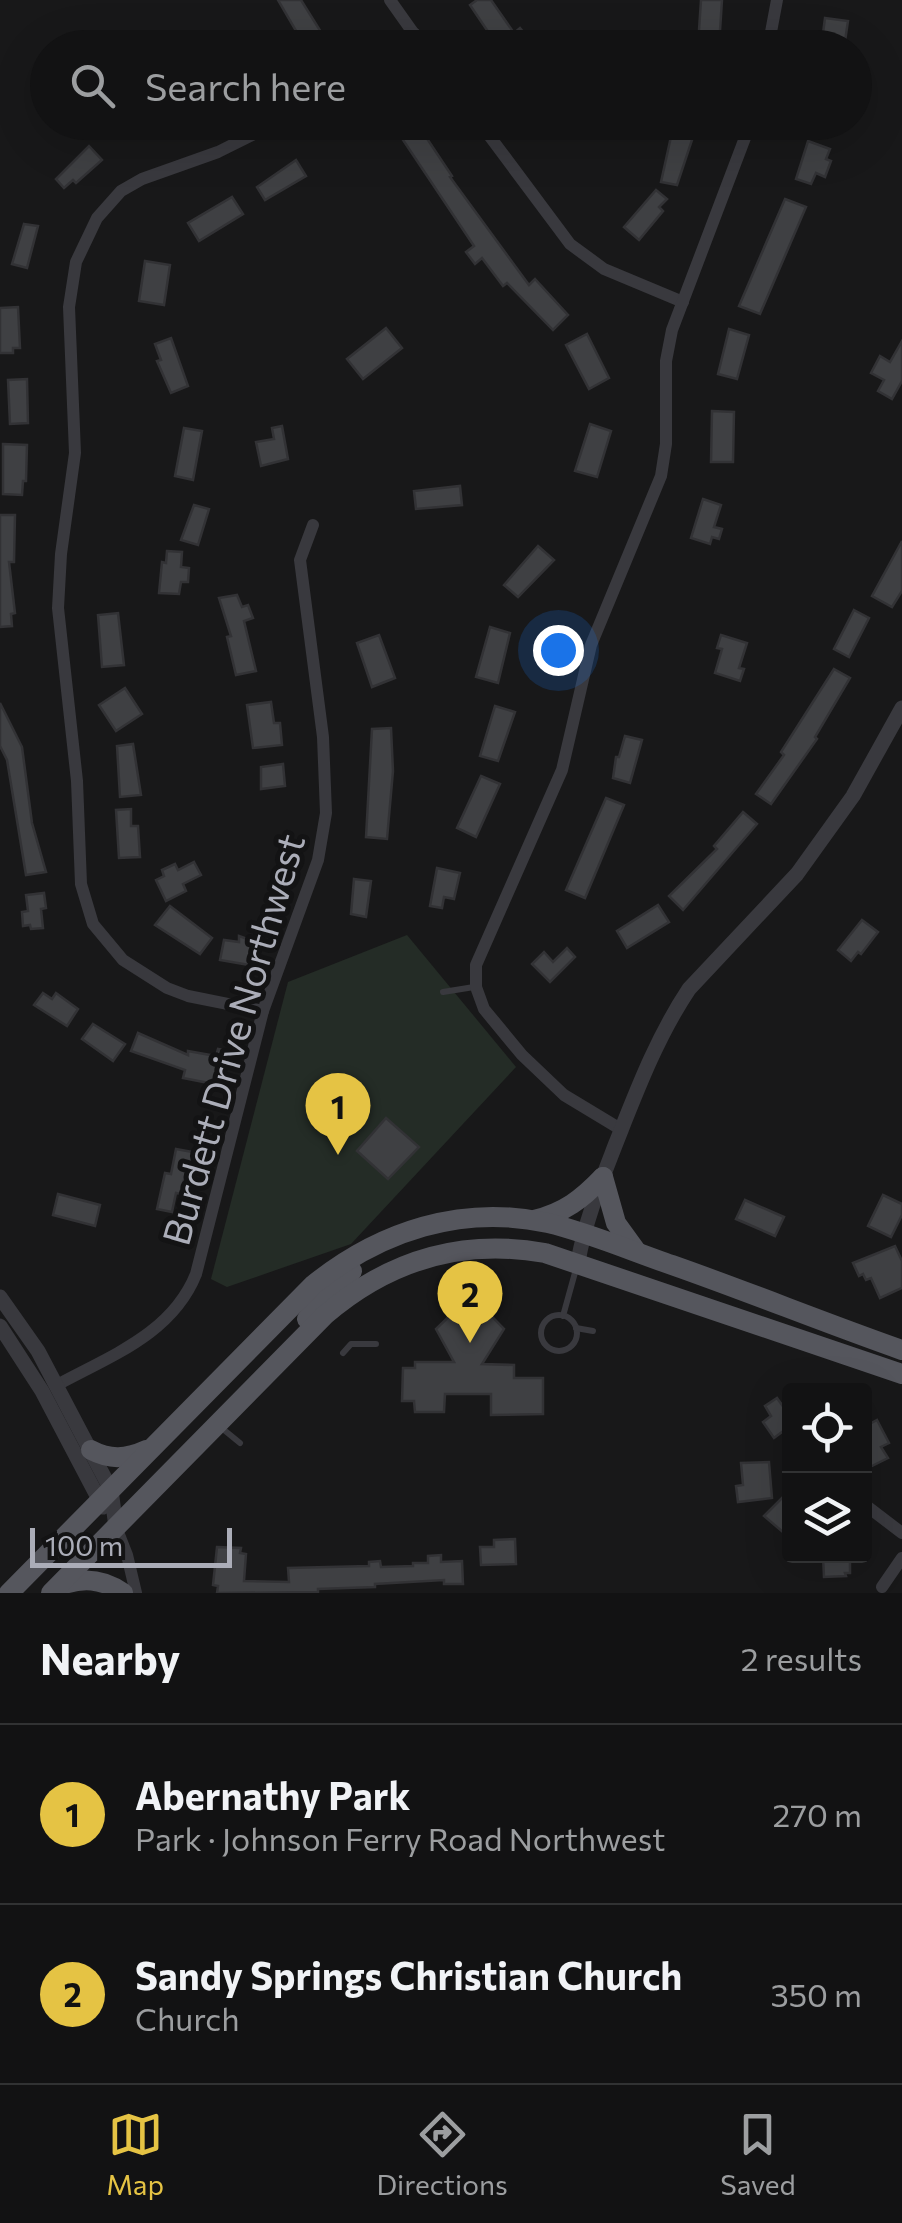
<!DOCTYPE html>
<meta charset="utf-8">
<style>
:root{--surface:#121213;--page:#1b1b1c;--text:#f1f3f6;--muted:#9c9ea0;--line:#313233;--accent:#e5c344}
body{margin:0;font-family:Commissioner,sans-serif;background:var(--page);color:var(--text)}
.controls{position:absolute;right:30px;bottom:30px;display:grid;overflow:hidden;border-radius:10px;box-shadow:0 10px 40px #0002}
.controls button{width:90px;height:90px;display:grid;place-items:center;padding:0;border:0;border-bottom:2px solid var(--line);background:var(--surface);color:var(--text);font:50px sans-serif}
.scale{position:absolute;left:30px;bottom:25px;width:202px;box-sizing:border-box;padding-left:10px;border:5px solid #abadb8;border-top:0;font-size:28px;line-height:35px;white-space:nowrap;color:#abadb8;-webkit-text-stroke:8px #131314;paint-order:stroke}
.you{position:absolute;left:558px;top:650px;width:35px;height:35px;margin:-25px;border:8px solid #fff;border-radius:50%;background:#1a73e8;box-shadow:0 0 0 15px #1a73e833}
.badge{display:grid;place-items:center;width:65px;height:65px;border-radius:50%;background:var(--accent);color:#111;font-size:32px;font-weight:700}
.pin{position:absolute;translate:-50% -82px;filter:drop-shadow(0 2px 5px #0008)}
.pin::after{content:'';position:absolute;top:52px;width:35px;height:30px;background:inherit;clip-path:polygon(0 0,100% 0,50% 100%)}
.list{margin:0;padding:0;list-style:none}
h2{display:flex;justify-content:space-between;align-items:center;height:130px;margin:0;padding:0 40px;font-size:42px}
h2 small{font-size:32px;font-weight:400;color:var(--muted)}
.list li{display:grid;grid-template-columns:65px 1fr auto;gap:30px;align-items:center;box-sizing:border-box;height:180px;padding:0 40px;border-top:2px solid var(--line)}
.list b{display:block;font-size:38px;white-space:nowrap}
.list p{margin:0;font-size:32px;white-space:nowrap;color:var(--muted)}
.list em{font-size:32px;font-style:normal;color:var(--muted)}
.icon{flex:none;width:55px;height:55px;fill:none;stroke:currentColor;stroke-width:2;stroke-linecap:round;stroke-linejoin:round}
.map{position:relative;flex:none;width:902px;height:1593px;overflow:hidden}
.search{position:absolute;background:var(--surface);box-shadow:0 10px 40px #0002;left:30px;right:30px;top:30px;height:110px;display:flex;align-items:center;gap:25px;box-sizing:border-box;padding:0 35px;border-radius:55px;color:var(--muted);font-size:38px}
.sheet{height:490px;background:var(--surface)}
nav{display:flex;justify-content:space-around;align-items:center;box-sizing:border-box;height:140px;border-top:2px solid var(--line);background:var(--surface);font-size:28px;color:var(--muted)}
nav a{display:grid;justify-items:center;gap:5px}
nav .on{color:var(--accent)}
.map>svg:first-child{display:block}
</style>
<div class="map">
<svg width="902" height="1593" viewBox="0 0 902 1593">
<rect width="100%" height="100%" fill="#181819"/>
<polygon fill="#242c26" points="407,935 516,1067 351,1244 227,1287 211,1279 288,982"/>
<g fill="#3f4043" stroke="#323235" stroke-width="2.5">
<polygon points="278,0 301,0 331,48 306,48"/>
<polygon points="477,0 491,0 514,33 520,28 529,39 520,48 499,48 470,5"/>
<polygon points="701,0 722,0 719,47 698,45"/>
<polygon points="825,18 848,21 844,48 821,48"/>
<polygon points="391,122 416,122 452,176 450,177 529,285 535,279 568,315 553,330 507,283 503,286 482,258 475,264 466,252 474,246"/>
<polygon points="672,132 693,137 677,185 661,182"/>
<polygon points="808,141 830,149 826,159 831,161 825,177 816,173 811,184 796,179"/>
<polygon points="89,146 102,160 76,183 73,180 64,188 56,179"/>
<polygon points="296,160 306,176 265,200 257,187"/>
<polygon points="656,190 667,199 659,207 663,211 639,240 624,227"/>
<polygon points="232,197 243,214 199,241 188,223"/>
<polygon points="785,199 806,207 760,314 739,306"/>
<polygon points="24,224 38,226 27,268 12,264"/>
<polygon points="145,261 170,265 164,305 139,301"/>
<polygon points="18,307 20,348 13,348 13,353 0,353 0,308"/>
<polygon points="386,328 402,348 363,379 347,359"/>
<polygon points="729,329 749,335 737,379 718,374"/>
<polygon points="587,334 609,378 589,389 566,345"/>
<polygon points="171,338 188,386 171,393 157,361 161,360 155,344"/>
<polygon points="902,341 902,381 892,399 878,391 884,380 871,373 880,356 890,362"/>
<polygon points="27,379 28,423 10,424 8,380"/>
<polygon points="712,411 734,412 733,462 711,462"/>
<polygon points="590,424 611,431 597,477 575,471"/>
<polygon points="282,426 288,459 261,466 256,442 274,439 272,428"/>
<polygon points="184,428 202,431 193,480 175,476"/>
<polygon points="3,444 27,445 26,481 23,481 22,495 3,494"/>
<polygon points="460,486 462,505 416,509 414,491"/>
<polygon points="703,499 721,505 714,527 722,529 719,539 712,537 710,544 691,538"/>
<polygon points="194,505 209,509 198,545 181,540"/>
<polygon points="0,515 15,515 14,562 9,562 15,613 11,614 12,626 0,627"/>
<polygon points="902,541 902,591 892,607 872,596"/>
<polygon points="538,546 554,560 518,597 504,585"/>
<polygon points="167,551 182,552 181,567 189,568 188,582 181,582 179,594 159,593 162,562 166,563"/>
<polygon points="237,595 242,607 248,605 253,618 244,621 256,671 236,675 227,637 231,636 219,598"/>
<polygon points="854,610 869,618 849,657 834,649"/>
<polygon points="118,613 124,665 102,667 98,615"/>
<polygon points="490,627 510,633 498,683 476,677"/>
<polygon points="379,635 395,678 372,687 357,643"/>
<polygon points="721,635 747,643 739,668 744,669 740,681 715,673 722,649 717,648"/>
<polygon points="834,669 850,678 815,737 817,739 771,804 756,794 784,755 781,752"/>
<polygon points="125,688 142,714 116,731 99,705"/>
<polygon points="271,702 274,723 280,723 282,745 253,748 247,705"/>
<polygon points="0,703 22,747 32,823 46,872 26,875 7,760 0,746"/>
<polygon points="495,706 515,712 498,761 480,756"/>
<polygon points="391,728 393,771 387,839 366,837 372,729"/>
<polygon points="625,736 642,740 630,783 613,778 616,757 619,757"/>
<polygon points="133,744 141,795 120,797 117,746"/>
<polygon points="283,764 285,786 261,789 261,767"/>
<polygon points="481,776 500,784 476,837 457,828"/>
<polygon points="606,798 624,805 585,898 566,890"/>
<polygon points="131,809 131,826 138,826 140,857 119,858 116,810"/>
<polygon points="743,812 757,824 683,910 669,896 717,849 714,846"/>
<polygon points="194,862 201,875 183,884 186,891 166,901 156,880 164,876 162,870 175,864 178,870"/>
<polygon points="437,868 460,873 454,899 444,897 442,908 430,906"/>
<polygon points="354,879 371,881 366,917 351,914"/>
<polygon points="44,893 46,908 41,909 43,928 31,929 30,925 23,926 22,912 28,911 26,895"/>
<polygon points="658,905 669,922 627,948 617,931"/>
<polygon points="170,906 212,938 200,954 155,925"/>
<polygon points="862,920 878,932 861,954 858,952 851,961 838,950"/>
<polygon points="239,936 259,943 255,966 220,960 224,940 239,942"/>
<polygon points="567,948 575,957 550,982 532,964 544,952 553,962"/>
<polygon points="43,993 52,999 56,993 78,1009 67,1026 34,1005"/>
<polygon points="93,1024 125,1044 113,1061 82,1039"/>
<polygon points="138,1033 188,1055 188,1051 216,1056 218,1049 230,1051 219,1085 183,1078 185,1070 131,1051"/>
<polygon points="386,1118 419,1147 388,1179 357,1151"/>
<polygon points="176,1149 198,1153 196,1164 188,1162 181,1194 176,1193 172,1212 157,1209 165,1173 171,1174"/>
<polygon points="58,1194 100,1205 95,1226 53,1215"/>
<polygon points="883,1195 902,1204 902,1215 891,1237 868,1226"/>
<polygon points="745,1200 784,1217 775,1236 736,1219"/>
<polygon points="895,1246 902,1261 902,1288 880,1298 871,1278 866,1280 863,1274 859,1276 853,1263"/>
<polygon points="471,1295 504,1329 482,1364 514,1365 514,1378 543,1378 543,1414 491,1415 491,1394 445,1394 444,1412 415,1412 414,1401 402,1401 403,1368 415,1368 415,1362 454,1362 436,1329"/>
<polygon points="777,1398 790,1416 790,1426 774,1438 763,1422 771,1416 765,1406"/>
<polygon points="877,1420 889,1443 881,1447 888,1458 868,1468 864,1462 864,1427"/>
<polygon points="769,1462 772,1498 738,1502 736,1486 743,1485 741,1463"/>
<polygon points="790,1490 790,1538 764,1516"/>
<polygon points="515,1539 516,1564 481,1565 480,1547 494,1547 494,1540"/>
<polygon points="217,1547 241,1548 240,1553 246,1554 244,1581 289,1582 288,1568 369,1566 369,1562 380,1561 381,1567 413,1566 413,1563 428,1563 428,1556 441,1555 441,1562 462,1561 463,1584 444,1584 444,1580 375,1584 375,1587 318,1589 318,1592 217,1593 218,1586 213,1585"/>
<polygon points="823,1556 850,1556 850,1573 845,1573 846,1576 824,1577"/>
</g>
<g fill="none" stroke-linecap="round" stroke-linejoin="round">
<g stroke="#39393e" stroke-width="6">
<polyline points="443,992 474,987"/>
<circle cx="559" cy="1333" r="18"/>
<polyline points="563,1316 576,1269"/>
<polyline points="576,1328 593,1331"/>
<polyline points="343,1353 351,1344 376,1344"/>
<polyline points="218,1425 240,1443"/>
</g>
<g stroke="#39393e" stroke-width="12">
<polyline points="390,0 424,48"/>
<polyline points="394,48 415,34"/>
<polyline points="768,48 777,0"/>
<polyline points="479,122 570,244 604,269 683,302"/>
<polyline points="263,1011 188,996 167,988 123,960 93,924 81,884 77,781 58,608 61,554 75,453 69,307 76,262 97,218 121,191 142,179 218,152 278,122"/>
<polyline points="622,1130 564,1095 522,1055 484,1009 476,987 476,965 562,770 591,645 661,476 666,444 666,361 672,330 751,122"/>
<path d="M57,1385C110,1356 172,1334 196,1274L263,1011L318,860L326,813L323,737L300,560L313,525"/>
<polyline points="864,1504 902,1533"/>
<polyline points="116,1527 127,1555 136,1593"/>
<polyline points="882,1587 902,1558"/>
</g>
<g stroke="#39393e" stroke-width="15">
<path d="M578,1262C585,1221 601,1182 616,1143C637,1090 657,1037 689,989L797,874L853,796L902,708"/>
<polyline points="0,1297 38,1351 111,1490 116,1527"/>
<polyline points="0,1326 42,1391 103,1507"/>
</g>
<g stroke="#55565d" stroke-width="20">
<polyline points="603,1177 616,1223 637,1252"/>
<path d="M534,1220C564,1213 582,1199 603,1177"/>
<polyline points="307,1319 330,1289 352,1271"/>
<path d="M91,1450C110,1460 126,1459 146,1450"/>
<path d="M59,1586C82,1577 102,1578 123,1593"/>
<path d="M9,1593L313,1285C380,1231 462,1204 548,1223C590,1233 631,1251 672,1265C749,1292 825,1323 902,1350"/>
<path d="M51,1593L325,1315C389,1260 461,1238 545,1253L902,1374"/>
</g>
</g>
<g text-anchor="middle" dominant-baseline="central" stroke-width="10" stroke-linejoin="round" paint-order="stroke">
<g font-size="38" fill="#abadb8" stroke="#131314">
<text transform="translate(232 1039) rotate(-74)">Burdett Drive Northwest</text>
</g>
</g>
</svg>
<div class="controls">
<button><svg class="icon" aria-label="locate" viewBox="0 0 24 24"><circle cx="12" cy="12" r="6"/><path d="M12 2v4M12 18v4M2 12h4M18 12h4"/></svg></button>
<button><svg class="icon" aria-label="layers" viewBox="0 0 24 24"><path d="M12 4l9 5-9 5-9-5zM3 14l9 5 9-5"/></svg></button>
</div>
<div class="scale">100 m</div>
<div class="you"></div>
<div class="pin badge" style="left:338px;top:1155px">1</div>
<div class="pin badge" style="left:470px;top:1343px">2</div>
<div class="search"><svg class="icon" aria-label="search" viewBox="0 0 24 24"><circle cx="10" cy="10" r="6"/><path d="M15 15l6 6"/></svg>Search here</div>
</div>
<section class="sheet">
<h2>Nearby<small>2 results</small></h2>
<ul class="list">
<li><span class="badge">1</span><div><b>Abernathy Park</b><p>Park · Johnson Ferry Road Northwest</p></div><em>270 m</em></li>
<li><span class="badge">2</span><div><b>Sandy Springs Christian Church</b><p>Church</p></div><em>350 m</em></li>
</ul>
</section>
<nav>
<a class="on"><svg class="icon" aria-label="map" viewBox="0 0 24 24"><path d="M3 6l6-2 6 2 6-2v14l-6 2-6-2-6 2zM9 4v14M15 6v14"/></svg>Map</a>
<a><svg class="icon" aria-label="directions" viewBox="0 0 24 24"><path d="M12 3l9 9-9 9-9-9zM9 14v-3h6M13 9l2 2-2 2"/></svg>Directions</a>
<a><svg class="icon" aria-label="saved" viewBox="0 0 24 24"><path d="M7 4h10v16l-5-4-5 4z"/></svg>Saved</a>
</nav>
